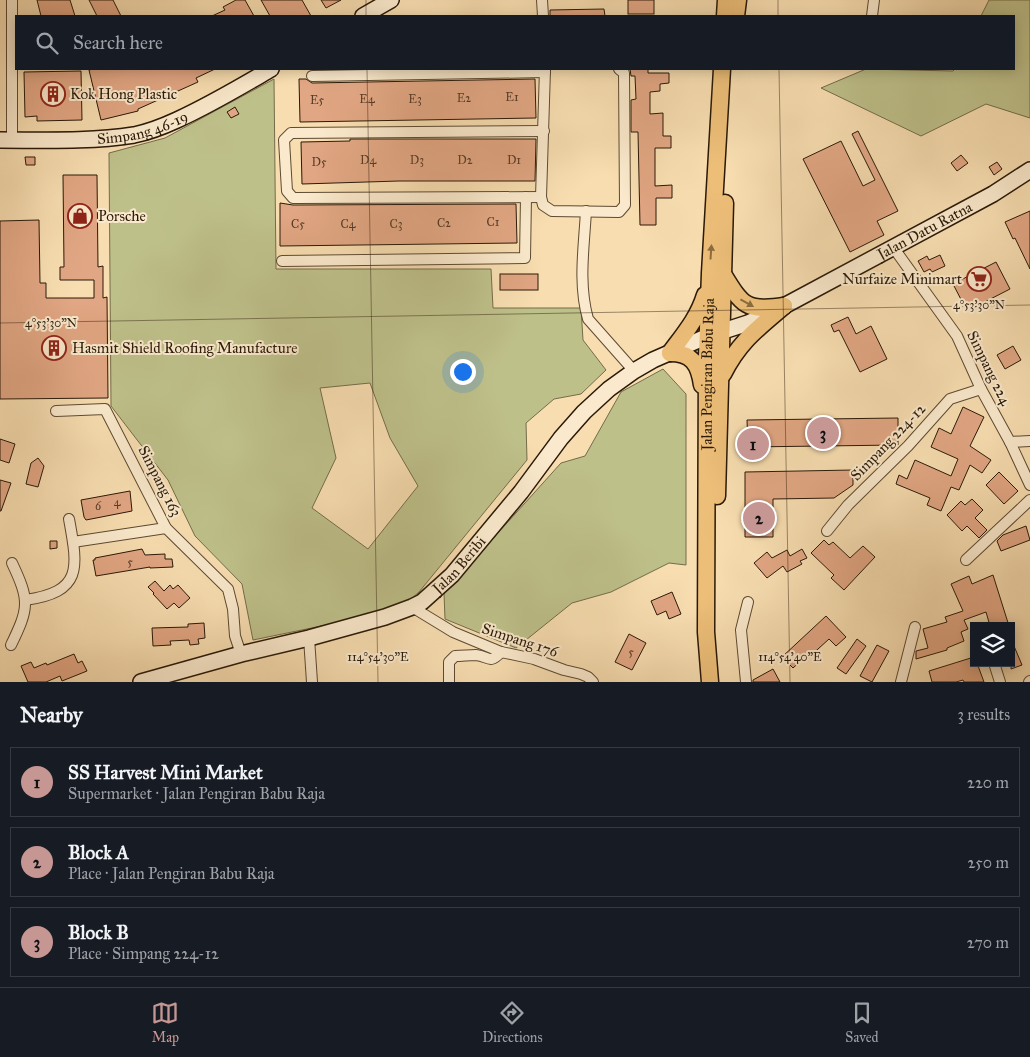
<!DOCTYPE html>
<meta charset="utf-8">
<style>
:root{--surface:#171b24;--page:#242831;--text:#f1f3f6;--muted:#9ea1a6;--line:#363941;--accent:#c59692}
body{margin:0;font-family:"IM FELL Great Primer",serif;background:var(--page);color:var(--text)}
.controls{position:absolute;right:15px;bottom:15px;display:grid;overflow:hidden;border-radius:0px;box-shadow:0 2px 12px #0003}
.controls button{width:45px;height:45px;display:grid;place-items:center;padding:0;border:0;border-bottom:1px solid var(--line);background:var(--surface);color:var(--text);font:25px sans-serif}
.you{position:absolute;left:462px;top:371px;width:18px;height:18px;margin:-12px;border:4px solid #fff;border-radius:50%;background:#1a73e8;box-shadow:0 0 0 8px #1a73e833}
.badge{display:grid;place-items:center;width:32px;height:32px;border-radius:50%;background:var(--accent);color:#111;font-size:16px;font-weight:700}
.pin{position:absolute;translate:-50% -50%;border:2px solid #fff;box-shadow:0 1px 5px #0006}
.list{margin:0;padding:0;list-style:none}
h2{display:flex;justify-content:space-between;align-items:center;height:65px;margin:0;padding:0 20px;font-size:21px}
h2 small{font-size:16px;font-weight:400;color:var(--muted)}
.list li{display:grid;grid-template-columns:32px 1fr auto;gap:15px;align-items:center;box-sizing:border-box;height:70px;margin:0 10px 10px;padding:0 10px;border:1px solid var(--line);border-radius:0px}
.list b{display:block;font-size:19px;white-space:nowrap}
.list p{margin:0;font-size:16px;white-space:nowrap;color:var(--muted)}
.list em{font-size:16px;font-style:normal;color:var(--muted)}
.icon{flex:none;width:28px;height:28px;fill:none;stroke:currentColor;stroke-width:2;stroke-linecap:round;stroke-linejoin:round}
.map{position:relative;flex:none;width:1030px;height:682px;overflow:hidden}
.search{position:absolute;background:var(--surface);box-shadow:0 2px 12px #0003;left:15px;right:15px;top:15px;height:55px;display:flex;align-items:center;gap:12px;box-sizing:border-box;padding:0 18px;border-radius:0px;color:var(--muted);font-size:19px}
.sheet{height:305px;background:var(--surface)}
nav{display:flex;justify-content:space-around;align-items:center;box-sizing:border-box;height:70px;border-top:1px solid var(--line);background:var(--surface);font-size:14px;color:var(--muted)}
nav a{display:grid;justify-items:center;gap:2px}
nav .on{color:var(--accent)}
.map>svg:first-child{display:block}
</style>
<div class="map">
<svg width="1030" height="682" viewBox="0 0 1030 682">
<rect width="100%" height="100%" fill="#f7ddb0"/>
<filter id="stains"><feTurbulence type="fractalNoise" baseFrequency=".004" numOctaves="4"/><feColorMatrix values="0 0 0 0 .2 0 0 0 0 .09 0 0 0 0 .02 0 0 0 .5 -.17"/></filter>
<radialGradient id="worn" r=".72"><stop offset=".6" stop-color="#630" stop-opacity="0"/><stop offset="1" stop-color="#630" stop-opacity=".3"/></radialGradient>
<g fill="#bec08a" stroke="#746c49" fill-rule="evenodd">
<polygon points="989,0 1030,0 1030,118 986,104 921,136 821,88 866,69 953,71 955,69 1014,69 1014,16 981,16"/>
<path d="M274,79L276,269H491L493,308H581L583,340L606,370L581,394L554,399L526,423L527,460L419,592L404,605L375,615L253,640L242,584L195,536L168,480L111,406L109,153L165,138ZM370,383L390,438L418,486L368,549L312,508L336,458L320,388Z"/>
<polygon points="663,369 686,394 686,565 669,563 611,592 572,603 516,648 445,619 444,593 561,463 585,456 621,392"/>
</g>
<g fill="#e1a683" stroke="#2a1908">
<polygon points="37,0 70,0 75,16 41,16"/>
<polygon points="89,0 113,0 121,16 97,16"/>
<polygon points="236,0 245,0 254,16 212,16 225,10 223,7"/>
<polygon points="261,0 302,0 311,16 270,16"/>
<polygon points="321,0 341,0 326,8"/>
<rect x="628" y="0" width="26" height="14"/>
<polygon points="604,9 605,16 550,16 550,10"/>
<polygon points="93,69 215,69 196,78 198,82 138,109 138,111 101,120 89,70"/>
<polygon points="630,69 648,69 648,73 669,73 669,83 660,84 660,91 650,92 650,114 663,113 663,136 671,136 671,148 655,148 655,186 672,185 672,198 656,198 656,225 640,225 638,132 631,132 631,100 636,99 635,76 631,76"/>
<polygon points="81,71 82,120 37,121 37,116 25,117 24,72"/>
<polygon points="299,79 306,79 312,83 535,79 536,118 300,122"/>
<polygon points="235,107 239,114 231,118 227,112"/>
<polygon points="858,131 898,211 877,221 884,235 850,252 803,159 841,141 863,186 875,180 852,134"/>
<polygon points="350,139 536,139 535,181 399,181 302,184 301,142 350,141"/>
<polygon points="961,155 968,163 957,171 951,163"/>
<polygon points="25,157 35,157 35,165 26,165"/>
<polygon points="997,162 1002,169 994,175 989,167"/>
<polygon points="63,175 97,175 98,267 103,266 103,298 107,297 108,398 0,399 0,221 39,220 40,283 46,283 46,298 94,298 94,280 60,280 60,267 64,267"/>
<polygon points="280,203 293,205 516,204 517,243 280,246"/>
<polygon points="1030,211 1030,269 1015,238 1013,239 1005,222"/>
<polygon points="940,255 945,266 932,272 930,269 924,272 918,261 927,256 929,260"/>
<polygon points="996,262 1010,289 967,311 953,284"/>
<rect x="500" y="274" width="38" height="16"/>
<polygon points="848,317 856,334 871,326 887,359 860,372 839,330 834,332 831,325"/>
<polygon points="1013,346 1021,360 1005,369 997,355"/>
<polygon points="963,407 984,417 970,446 991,460 982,473 970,465 959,490 951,487 941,511 927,505 930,498 896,484 899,475 907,479 915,460 951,476 958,459 931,447 939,428 951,434"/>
<polygon points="898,418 898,445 748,447 747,420"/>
<polygon points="0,439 15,444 9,463 0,460"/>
<polygon points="38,458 44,466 38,487 26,484 31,463"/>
<polygon points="853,470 853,485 834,498 773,499 773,537 745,537 745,472"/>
<polygon points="999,472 1018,491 1004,504 986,485"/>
<polygon points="0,480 11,483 1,511 0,511"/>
<polygon points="130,491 132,511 86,520 84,517 81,500"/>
<polygon points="972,499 983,510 975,518 987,530 979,538 967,526 962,531 947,515 961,501 965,505"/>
<polygon points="1026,526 1030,540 1001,551 997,541 1003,535"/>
<polygon points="824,540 829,545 833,542 850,558 863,546 875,557 844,590 831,578 834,575 811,553"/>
<polygon points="50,541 57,541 57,548 50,549"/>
<polygon points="142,549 145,555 165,554 165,559 172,559 173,567 150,568 150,567 96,576 93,560 95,560 95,558"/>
<polygon points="802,549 807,558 800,561 802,564 787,572 783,566 767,578 754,563 767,552 772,558 787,550 790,556"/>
<polygon points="993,575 1009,626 990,626 986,612 964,620 968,629 961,632 964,641 947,648 947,650 916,659 916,651 928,648 923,629 947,622 945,617 963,611 951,584 969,576 972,584"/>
<polygon points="155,581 164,591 170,585 173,589 178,585 190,598 179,608 174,603 167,609 153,594 154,593 148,587"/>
<polygon points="672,592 681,614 669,619 666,611 657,615 651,601"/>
<polygon points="826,616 846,637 836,646 829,639 807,659 805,657 793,668 782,657"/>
<polygon points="204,623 205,638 198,639 199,644 190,645 189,640 170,641 171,645 153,646 152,628 188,627 188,624"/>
<polygon points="629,634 646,643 632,670 615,662"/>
<polygon points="857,639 866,646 846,674 837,668"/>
<polygon points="1011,639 1022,665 1011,669"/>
<polygon points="877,645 889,651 872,682 860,676"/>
<polygon points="74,654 78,663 82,661 87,671 62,681 60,676 46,682 28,682 21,666 31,662 34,668 46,663 47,665"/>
<polygon points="974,657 974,663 977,663 984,682 964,682 963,680 956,682 932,682 929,671"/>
<polygon points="773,669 780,682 753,682 753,680"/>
</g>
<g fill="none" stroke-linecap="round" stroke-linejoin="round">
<defs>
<g id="street">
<polyline points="12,0 12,140"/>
<polyline points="542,0 543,16"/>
<polyline points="872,16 874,0"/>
<polyline points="545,69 541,197 543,205 552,211 619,212 625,205 624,73 619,69"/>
<polyline points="312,76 545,72"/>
<polyline points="541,197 293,198 287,191 284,140 291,133 544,131"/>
<path d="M586,211C584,247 578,284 588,319L634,371"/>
<polyline points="893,247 957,336 981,389 1010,442 1030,485"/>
<polyline points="282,261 525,258 526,197"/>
<polyline points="56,411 105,409 166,528 228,589 233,609 235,636 241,654"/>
<polyline points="1010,442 1030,441"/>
<polyline points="827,531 848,505 908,446 950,399 981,389"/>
<polyline points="73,542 166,528"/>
<polyline points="966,560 1030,500"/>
<path d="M25,600C83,592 78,568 69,519"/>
<polyline points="412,607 453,632 501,652 534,659 564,670 581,674 588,677 593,682"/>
<polyline points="309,638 312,682"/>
<path d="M11,645C29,608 30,601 12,563"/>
<polyline points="994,663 1000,682"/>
<path d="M449,682V662L455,656C462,656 469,655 476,655C489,656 489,665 501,652"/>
<polyline points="746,682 741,630 748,602"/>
<polyline points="901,682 915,627"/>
<polyline points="1029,682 1030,681"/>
</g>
<g id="secondary">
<polyline points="363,16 391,0"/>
<path id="s1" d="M0,140C44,140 90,142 134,135C149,132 164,126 177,120C210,105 240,87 271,69"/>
<path id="s2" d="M141,682L241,654L309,638L385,617L412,607L422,602L452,575L521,492L561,438L584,412L609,389L634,371L653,360L708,336L748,323L784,306L993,194L1030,170"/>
</g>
<g id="primary">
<polyline points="725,16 726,0"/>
<polyline points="736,16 738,0"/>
<path d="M723,274C742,305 746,312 784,306"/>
<path d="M670,353C692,353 699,364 702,385"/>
<path d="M670,353C684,334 698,318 705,295"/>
<path d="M723,374C739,342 757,329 784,306"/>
<polyline points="717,496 725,203"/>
<path id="s3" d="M710,682L706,632L707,356L710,273L722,69"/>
</g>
</defs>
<use href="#street" stroke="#5d4a32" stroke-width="12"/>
<use href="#secondary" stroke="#2a1908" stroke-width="18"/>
<use href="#primary" stroke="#2a1908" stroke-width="19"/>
<use href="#street" stroke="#fae9cc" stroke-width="10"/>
<use href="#secondary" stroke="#fae9cc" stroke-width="15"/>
<use href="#primary" stroke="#ecbe78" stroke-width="16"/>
</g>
<defs><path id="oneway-solid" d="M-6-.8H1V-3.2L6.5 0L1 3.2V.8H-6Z" transform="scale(1.25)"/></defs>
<g fill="#8b6c40">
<use href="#oneway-solid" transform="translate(711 252) rotate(-86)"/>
<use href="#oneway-solid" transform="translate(747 303) rotate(29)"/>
</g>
<path fill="none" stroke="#2a1908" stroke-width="1" stroke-opacity="0.45" d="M366,0V16M778,0V16M367,69L378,682M779,69L790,682M0,323L1030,305"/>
<defs>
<symbol id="building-ring" viewBox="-11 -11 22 22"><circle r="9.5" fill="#fae9cc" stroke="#8f2418" stroke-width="1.5"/><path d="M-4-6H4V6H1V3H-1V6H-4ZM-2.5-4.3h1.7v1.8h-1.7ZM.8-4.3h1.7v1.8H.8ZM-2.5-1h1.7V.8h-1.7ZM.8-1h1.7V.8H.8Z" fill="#8f2418"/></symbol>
<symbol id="shop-ring" viewBox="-11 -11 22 22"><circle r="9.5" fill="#fae9cc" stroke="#8f2418" stroke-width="1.5"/><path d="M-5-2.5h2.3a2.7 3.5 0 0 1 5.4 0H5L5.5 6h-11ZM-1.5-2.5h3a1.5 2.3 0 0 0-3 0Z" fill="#8f2418"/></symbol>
<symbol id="supermarket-ring" viewBox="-11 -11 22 22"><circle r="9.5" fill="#fae9cc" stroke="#8f2418" stroke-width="1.5"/><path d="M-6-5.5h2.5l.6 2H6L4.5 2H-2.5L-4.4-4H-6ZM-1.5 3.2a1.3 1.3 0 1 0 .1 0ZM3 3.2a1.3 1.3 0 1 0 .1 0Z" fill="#8f2418"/></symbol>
</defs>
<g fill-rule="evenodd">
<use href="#building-ring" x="39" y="80" width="28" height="28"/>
<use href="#shop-ring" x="66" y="202" width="28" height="28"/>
<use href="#supermarket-ring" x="965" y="265" width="28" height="28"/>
<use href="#building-ring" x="40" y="334" width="28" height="28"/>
</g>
<g text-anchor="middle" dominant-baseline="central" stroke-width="4" stroke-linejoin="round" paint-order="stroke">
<g font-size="12" fill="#583c27">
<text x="512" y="97">E1</text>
<text x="464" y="98">E2</text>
<text x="367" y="99">E4</text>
<text x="415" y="99">E3</text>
<text x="317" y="100">E5</text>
<text x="368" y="160">D4</text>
<text x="417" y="160">D3</text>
<text x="465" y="160">D2</text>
<text x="514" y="160">D1</text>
<text x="319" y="162">D5</text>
<text x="493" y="222">C1</text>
<text x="444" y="223">C2</text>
<text x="298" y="224">C5</text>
<text x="348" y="224">C4</text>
<text x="396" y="224">C3</text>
<text x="117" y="502">4</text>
<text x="98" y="506">6</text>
<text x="130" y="562">5</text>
<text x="631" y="652">5</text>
</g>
<g font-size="15" fill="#2a1908" stroke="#fae9cc" text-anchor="start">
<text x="70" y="94">Kok Hong Plastic</text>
<text x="98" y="216">Porsche</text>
<text x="962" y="279" text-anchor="end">Nurfaize Minimart</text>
<text x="72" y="348">Hasmit Shield Roofing Manufacture</text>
</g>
<g font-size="15" fill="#2a1908" stroke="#fae9cc">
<text stroke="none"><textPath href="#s1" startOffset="144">Simpang 46-19</textPath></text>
<text stroke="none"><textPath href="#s2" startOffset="931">Jalan Datu Ratna</textPath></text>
<text transform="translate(989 368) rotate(64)">Simpang 224</text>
<text stroke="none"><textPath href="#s3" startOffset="308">Jalan Pengiran Babu Raja</textPath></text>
<text transform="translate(888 442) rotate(-46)">Simpang 224-12</text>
<text transform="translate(160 481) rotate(63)">Simpang 163</text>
<text stroke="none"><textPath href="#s2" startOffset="345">Jalan Beribi</textPath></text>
<text transform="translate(520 640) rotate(18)">Simpang 176</text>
</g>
</g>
<g font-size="12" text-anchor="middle" fill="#2a1908" stroke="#fae9cc" stroke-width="4" stroke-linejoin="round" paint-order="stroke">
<text x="979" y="309">4°53'30"N</text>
<text x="51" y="327">4°53'30"N</text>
<text x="378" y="661">114°54'30"E</text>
<text x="790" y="661">114°54'40"E</text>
</g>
<rect width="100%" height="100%" filter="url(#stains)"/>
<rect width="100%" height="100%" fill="url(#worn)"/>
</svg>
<div class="controls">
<button><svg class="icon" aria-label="layers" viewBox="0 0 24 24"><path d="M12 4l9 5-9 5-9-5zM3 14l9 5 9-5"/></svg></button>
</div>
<div class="you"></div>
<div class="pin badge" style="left:753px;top:444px">1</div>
<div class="pin badge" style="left:759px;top:518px">2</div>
<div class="pin badge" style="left:823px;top:433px">3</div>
<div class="search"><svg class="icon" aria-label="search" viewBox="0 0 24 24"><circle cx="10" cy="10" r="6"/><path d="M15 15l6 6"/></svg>Search here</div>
</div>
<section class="sheet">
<h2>Nearby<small>3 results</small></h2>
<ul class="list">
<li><span class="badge">1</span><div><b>SS Harvest Mini Market</b><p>Supermarket · Jalan Pengiran Babu Raja</p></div><em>220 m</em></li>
<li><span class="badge">2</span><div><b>Block A</b><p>Place · Jalan Pengiran Babu Raja</p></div><em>250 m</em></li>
<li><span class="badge">3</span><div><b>Block B</b><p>Place · Simpang 224-12</p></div><em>270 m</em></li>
</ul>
</section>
<nav>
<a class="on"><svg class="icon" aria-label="map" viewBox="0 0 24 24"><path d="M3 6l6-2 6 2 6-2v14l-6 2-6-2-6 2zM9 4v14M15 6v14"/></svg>Map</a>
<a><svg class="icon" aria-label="directions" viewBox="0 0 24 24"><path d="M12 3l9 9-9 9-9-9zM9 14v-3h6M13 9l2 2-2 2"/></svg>Directions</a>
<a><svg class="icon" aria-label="saved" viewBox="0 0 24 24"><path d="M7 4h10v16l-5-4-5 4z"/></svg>Saved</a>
</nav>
